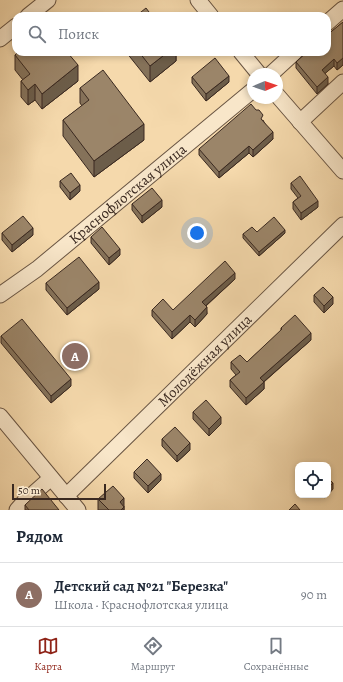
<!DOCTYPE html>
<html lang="ru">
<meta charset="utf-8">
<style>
:root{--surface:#fff;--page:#f2f2f3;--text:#1f2937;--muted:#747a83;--line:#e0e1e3;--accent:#8f2418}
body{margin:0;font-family:Alegreya,serif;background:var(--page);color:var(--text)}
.controls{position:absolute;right:12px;bottom:12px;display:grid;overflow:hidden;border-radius:8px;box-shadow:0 2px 6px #0003}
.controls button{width:36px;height:36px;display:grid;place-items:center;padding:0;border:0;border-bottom:1px solid var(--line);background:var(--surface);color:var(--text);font:20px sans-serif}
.compass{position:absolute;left:247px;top:68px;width:36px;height:36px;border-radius:50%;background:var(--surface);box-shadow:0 2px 6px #0003;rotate:88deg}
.scale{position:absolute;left:12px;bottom:10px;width:94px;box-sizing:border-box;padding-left:4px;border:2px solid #3a2920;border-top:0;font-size:11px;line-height:14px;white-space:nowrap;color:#3a2920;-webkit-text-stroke:3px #f8e6c9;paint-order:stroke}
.you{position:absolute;left:197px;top:233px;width:14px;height:14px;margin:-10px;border:3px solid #fff;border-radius:50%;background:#1a73e8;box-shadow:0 0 0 6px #1a73e833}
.badge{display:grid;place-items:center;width:26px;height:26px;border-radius:50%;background:var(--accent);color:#fff;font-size:13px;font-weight:700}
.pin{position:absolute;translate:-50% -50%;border:2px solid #fff;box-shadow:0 1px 4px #0006}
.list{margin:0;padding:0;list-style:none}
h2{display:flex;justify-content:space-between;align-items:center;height:52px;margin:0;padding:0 16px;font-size:17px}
h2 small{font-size:13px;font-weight:400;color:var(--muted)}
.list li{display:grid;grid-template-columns:26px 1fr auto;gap:12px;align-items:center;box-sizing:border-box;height:64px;padding:0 16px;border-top:1px solid var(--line)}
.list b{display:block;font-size:15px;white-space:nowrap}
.list p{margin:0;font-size:13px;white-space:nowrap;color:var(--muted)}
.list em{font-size:13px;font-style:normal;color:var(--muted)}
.icon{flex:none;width:22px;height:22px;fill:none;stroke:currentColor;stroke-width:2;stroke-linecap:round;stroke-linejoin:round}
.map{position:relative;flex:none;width:343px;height:510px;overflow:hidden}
.search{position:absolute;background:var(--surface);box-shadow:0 2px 6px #0003;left:12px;right:12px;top:12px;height:44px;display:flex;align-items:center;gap:10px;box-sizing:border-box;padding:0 14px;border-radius:12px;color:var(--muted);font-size:15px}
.sheet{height:116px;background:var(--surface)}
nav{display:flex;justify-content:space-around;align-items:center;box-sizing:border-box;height:56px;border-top:1px solid var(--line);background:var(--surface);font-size:11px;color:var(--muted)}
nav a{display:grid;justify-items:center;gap:2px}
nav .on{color:var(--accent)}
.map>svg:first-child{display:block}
</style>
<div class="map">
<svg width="343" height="510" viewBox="0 0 343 510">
<rect width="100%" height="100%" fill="#f5d9ac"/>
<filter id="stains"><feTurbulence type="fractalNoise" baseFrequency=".005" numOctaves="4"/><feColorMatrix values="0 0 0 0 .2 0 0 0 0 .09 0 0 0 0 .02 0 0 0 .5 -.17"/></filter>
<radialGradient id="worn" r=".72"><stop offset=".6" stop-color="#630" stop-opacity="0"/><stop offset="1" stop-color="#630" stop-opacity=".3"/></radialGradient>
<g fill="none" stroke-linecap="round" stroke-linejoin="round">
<defs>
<g id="minor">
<polyline points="198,0 211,16"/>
<polyline points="28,16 48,0"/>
<polyline points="327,23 343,9"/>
<polyline points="0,39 16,26"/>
<polyline points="241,52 259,74"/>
<polyline points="271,74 295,52"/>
<polyline points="277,95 343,171"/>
<polyline points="300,122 343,82"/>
<path id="s1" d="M0,295L37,269L253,90"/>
<polyline points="0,416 78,510"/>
<path id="s2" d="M66,496L343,225"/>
<polyline points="17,510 25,501 51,478"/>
</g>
</defs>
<use href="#minor" stroke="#695543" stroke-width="17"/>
<use href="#minor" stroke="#f8e6c9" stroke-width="15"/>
</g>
<g fill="#85725a" stroke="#3a2920">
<polygon points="343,22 343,65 337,70 334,66 325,73 328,84 317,94 296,68 296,62"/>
<polygon points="126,52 176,52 176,61 150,82"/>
<polygon points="15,55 78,81 42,109 35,100 28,105 21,97 21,81 23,80 15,70"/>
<polygon points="192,77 229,82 206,101 192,83"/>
<polygon points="80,88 144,140 94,177 63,136 63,120 82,106 80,103"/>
<polygon points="263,120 273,139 253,157 249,153 219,178 199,155 199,149"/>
<polygon points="60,181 80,191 70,200 60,187"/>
<polygon points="291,183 318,207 301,220 293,209 293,202 298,198 291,189"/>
<polygon points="132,204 162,207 142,223 132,210"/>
<polygon points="2,233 33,235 12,252 2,240"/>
<polygon points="285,233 259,256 243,238 243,234"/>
<polygon points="91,237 120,255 109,265 91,243"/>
<polygon points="235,279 206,306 207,314 195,327 190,322 172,339 152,316 152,310 173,310"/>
<polygon points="46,283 99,289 67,315 46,290"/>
<polygon points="314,295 333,304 324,313 314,302"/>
<polygon points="281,328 311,340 264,382 264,389 246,405 230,387 230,380 236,375 231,369 231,362 247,362 281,331"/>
<polygon points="1,336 71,386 51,403 1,343"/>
<polygon points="193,412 221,424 209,436 193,419"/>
<polygon points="162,439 190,450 177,462 162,446"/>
<polygon points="134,472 161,480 148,493 134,478"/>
<polygon points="321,495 328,495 325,498"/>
<polygon points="98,499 124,506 124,510 98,510"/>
<polygon points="25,505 59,510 25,510"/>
</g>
<g fill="#6c5d4a" stroke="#3a2920">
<polygon points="168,52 176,52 176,61 150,82 150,66"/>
<polygon points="343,58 343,65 337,70 337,63"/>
<polygon points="334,59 334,66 322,76 322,70"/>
<polygon points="78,65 78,81 42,109 42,94"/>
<polygon points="229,76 229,82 206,101 206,94"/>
<polygon points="328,77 328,84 317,94 317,87"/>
<polygon points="35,84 35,100 28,105 28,90"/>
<polygon points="144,124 144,140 94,177 94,161"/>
<polygon points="273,132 273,139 253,157 253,150"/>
<polygon points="249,146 249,153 219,178 219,172"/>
<polygon points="80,185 80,191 70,200 70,193"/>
<polygon points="162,200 162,207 142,223 142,216"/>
<polygon points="318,201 318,207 301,220 301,213"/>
<polygon points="33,228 33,235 12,252 12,245"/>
<polygon points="285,230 285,233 259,256 259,252"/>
<polygon points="120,249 120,255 109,265 109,258"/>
<polygon points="235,273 235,279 202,309 202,302"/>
<polygon points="99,282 99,289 67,315 67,308"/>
<polygon points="333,297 333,304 324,313 324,306"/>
<polygon points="207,307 207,314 195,327 195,320"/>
<polygon points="190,315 190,322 172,339 172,332"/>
<polygon points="311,333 311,340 260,385 260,378"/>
<polygon points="71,379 71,386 51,403 51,396"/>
<polygon points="264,382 264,389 246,405 246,398"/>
<polygon points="221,417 221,424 209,436 209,429"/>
<polygon points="190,443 190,450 177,462 177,456"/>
<polygon points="161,474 161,480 148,493 148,486"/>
<polygon points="333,483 333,489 328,495 328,488"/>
<polygon points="124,498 124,510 120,510 120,502"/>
</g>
<g fill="#9b8569" stroke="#3a2920">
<polygon points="146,8 152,16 136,16"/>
<polygon points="343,22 343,58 337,63 334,59 322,70 328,77 317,87 296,62 307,52 327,52 327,35"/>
<polygon points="18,52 67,52 78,65 42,94 35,84 28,90 21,81 30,74 15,55"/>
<polygon points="139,52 168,52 150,66"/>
<polygon points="215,58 229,76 206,94 192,77"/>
<polygon points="103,70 144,124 94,161 63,120 89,100 80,88"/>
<polygon points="251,104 256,110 259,110 263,115 261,119 273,132 253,150 249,146 219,172 199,149"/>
<polygon points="71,173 80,185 70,193 60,181"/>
<polygon points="300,176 318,201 301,213 293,202 301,196 291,183"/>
<polygon points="152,188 162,200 142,216 132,204"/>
<polygon points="23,216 33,228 12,245 2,233"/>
<polygon points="274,217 285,230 259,252 243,234 252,227 257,232"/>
<polygon points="102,227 120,249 109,258 91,237"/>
<polygon points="79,257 99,282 67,308 46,283"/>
<polygon points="225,261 235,273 202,302 207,307 195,320 190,315 172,332 152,310 163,299 173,310"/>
<polygon points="323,287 333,297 324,306 314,295"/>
<polygon points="295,315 311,333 260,378 264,382 246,398 230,380 240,372 231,362 240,355 247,362 282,329 281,328"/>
<polygon points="22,319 71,379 51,396 1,336"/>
<polygon points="206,400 221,417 209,429 193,412"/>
<polygon points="175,427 190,443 177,456 162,439"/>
<polygon points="147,459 161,474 148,486 134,472"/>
<polygon points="328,478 333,483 328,488"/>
<polygon points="113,486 124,498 120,502 124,507 121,510 109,510 98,499"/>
<polygon points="42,489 59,510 29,510 25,505"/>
<polygon points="295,504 300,510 289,510"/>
</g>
<g text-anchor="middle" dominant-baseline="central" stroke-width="3" stroke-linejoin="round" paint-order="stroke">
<g font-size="15" fill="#3a2920" stroke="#f8e6c9">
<text stroke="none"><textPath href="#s1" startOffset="163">Краснофлотская улица</textPath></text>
<text stroke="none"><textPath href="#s2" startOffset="194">Молодёжная улица</textPath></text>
</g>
</g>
<rect width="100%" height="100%" filter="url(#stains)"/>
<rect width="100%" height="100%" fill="url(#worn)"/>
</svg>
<div class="controls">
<button><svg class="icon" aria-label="locate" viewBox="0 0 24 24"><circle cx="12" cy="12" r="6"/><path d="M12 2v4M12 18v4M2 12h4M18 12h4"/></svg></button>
</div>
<svg class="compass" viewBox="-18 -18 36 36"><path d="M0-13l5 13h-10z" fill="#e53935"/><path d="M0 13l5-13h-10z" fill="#747a83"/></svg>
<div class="scale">50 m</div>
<div class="you"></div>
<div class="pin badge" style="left:75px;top:356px;background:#8d6e63">A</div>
<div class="search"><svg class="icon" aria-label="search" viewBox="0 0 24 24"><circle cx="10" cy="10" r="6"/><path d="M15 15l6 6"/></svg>Поиск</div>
</div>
<section class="sheet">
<h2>Рядом<small></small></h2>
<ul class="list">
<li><span class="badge" style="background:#8d6e63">A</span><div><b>Детский сад №21 &quot;Березка&quot;</b><p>Школа · Краснофлотская улица</p></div><em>90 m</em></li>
</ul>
</section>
<nav>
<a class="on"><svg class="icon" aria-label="map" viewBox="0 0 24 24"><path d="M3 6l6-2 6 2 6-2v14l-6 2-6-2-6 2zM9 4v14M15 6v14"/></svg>Карта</a>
<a><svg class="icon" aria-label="directions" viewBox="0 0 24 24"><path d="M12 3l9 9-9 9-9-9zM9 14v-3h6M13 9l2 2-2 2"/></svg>Маршрут</a>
<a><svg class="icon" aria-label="saved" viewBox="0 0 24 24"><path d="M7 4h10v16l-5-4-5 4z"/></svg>Сохранённые</a>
</nav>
